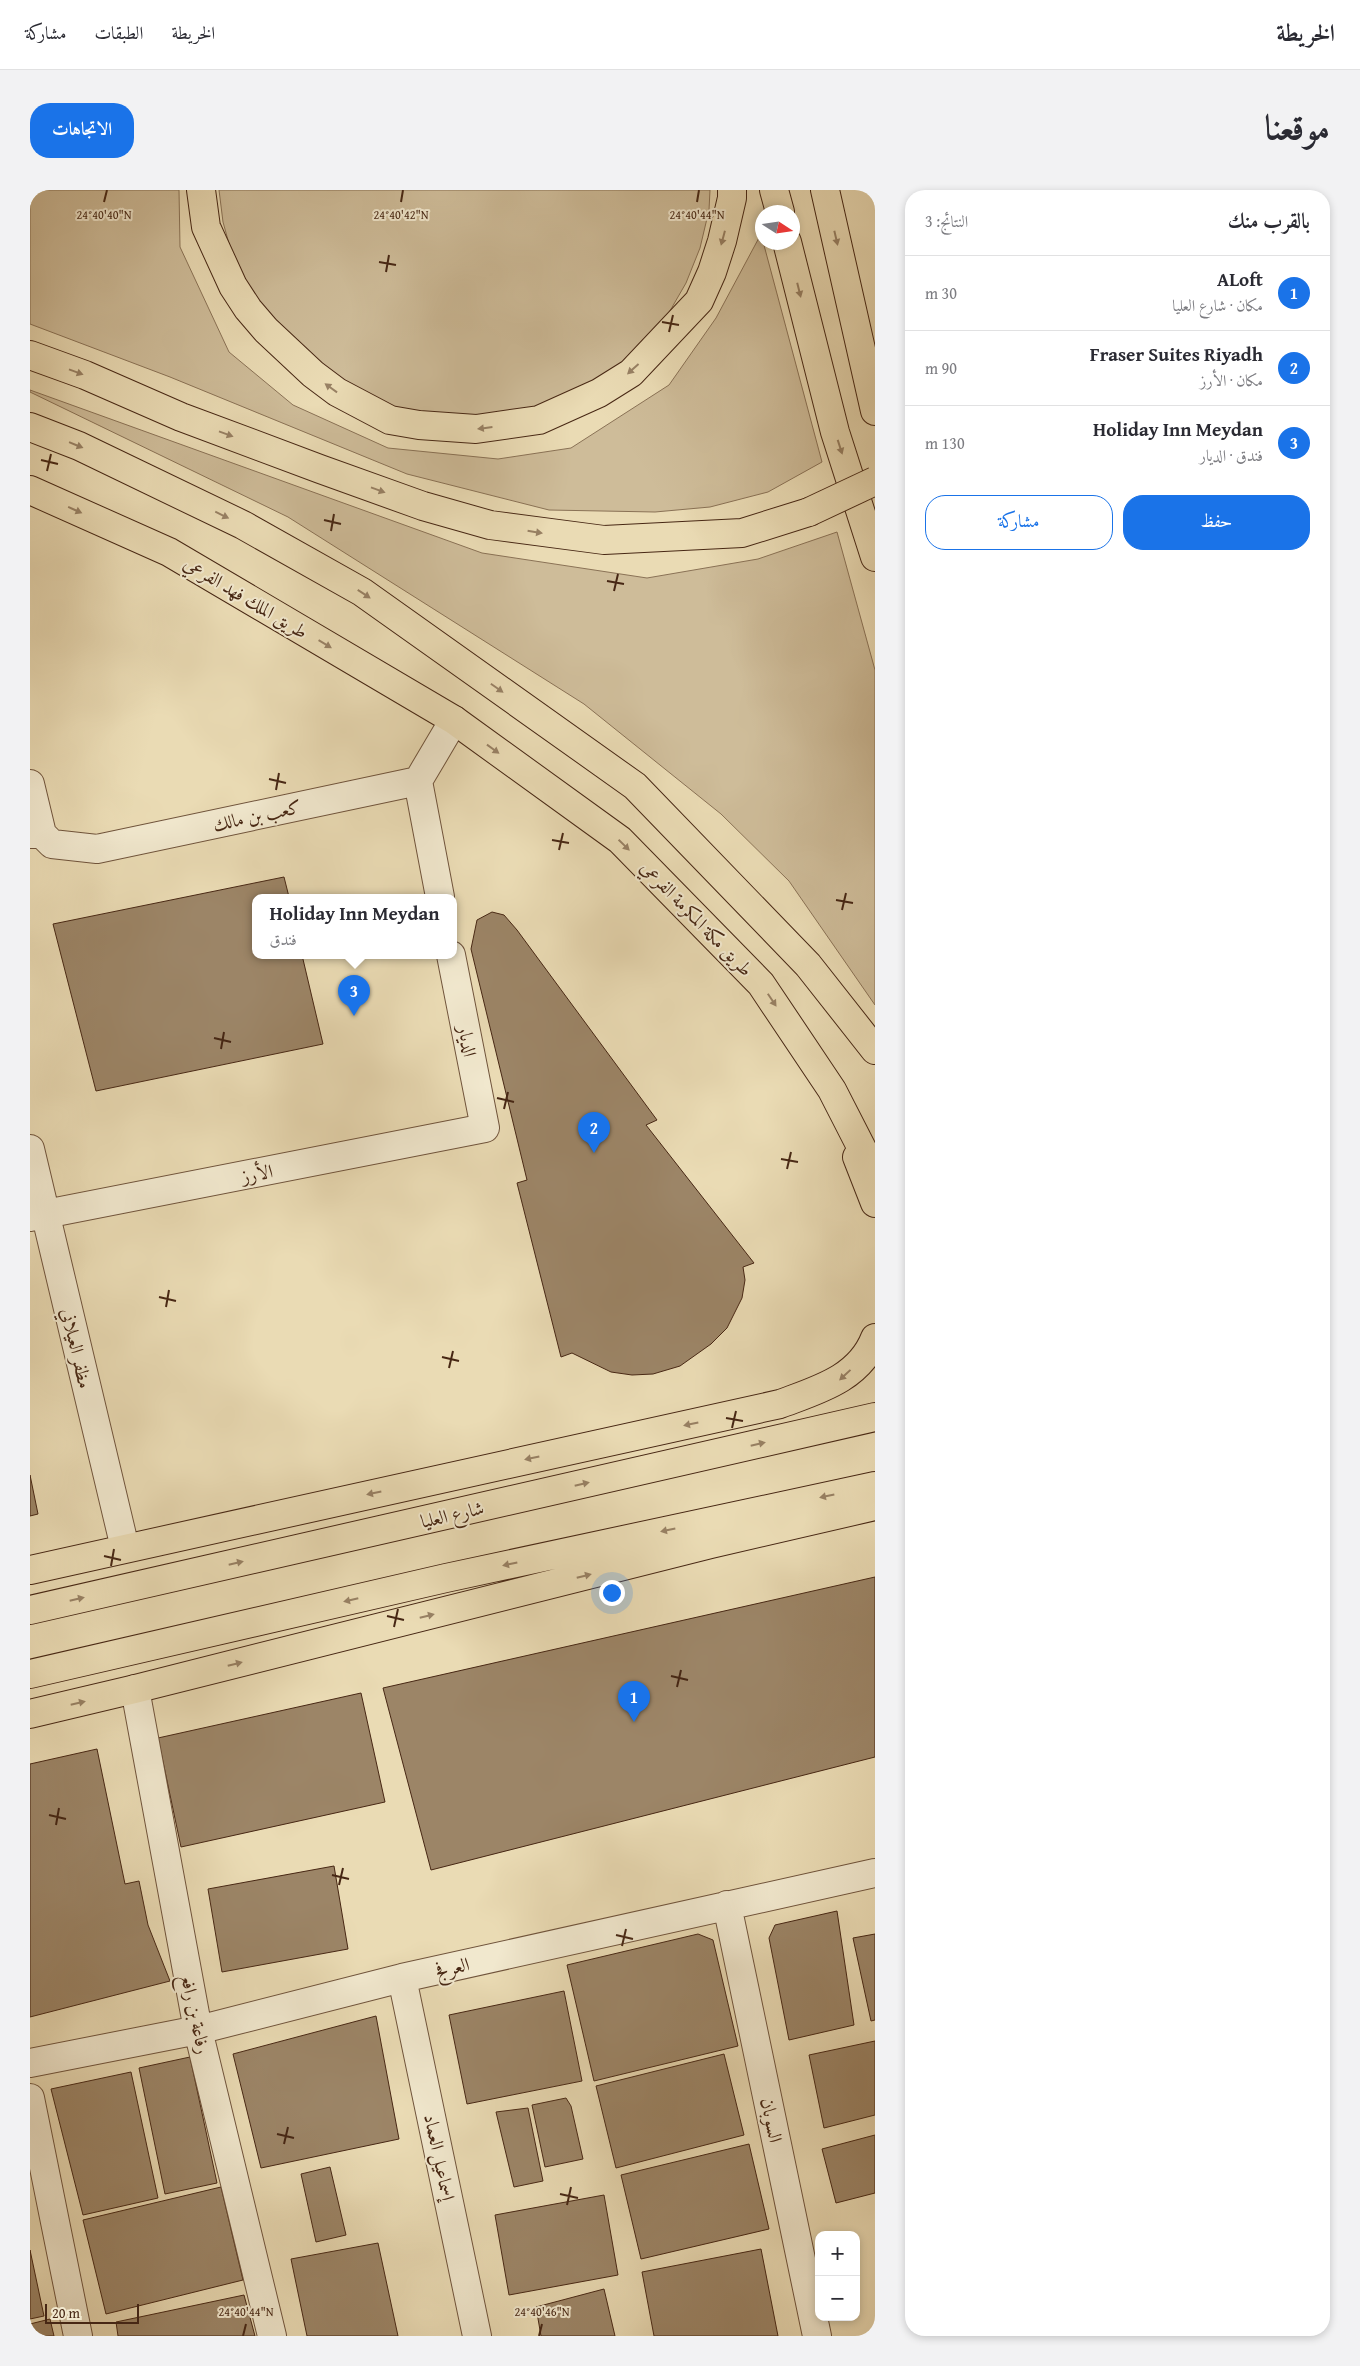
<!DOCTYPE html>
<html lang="ar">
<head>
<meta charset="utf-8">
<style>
  :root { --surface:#fff; --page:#f2f2f3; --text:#2b2b33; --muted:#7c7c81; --line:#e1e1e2; --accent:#1a73e8 }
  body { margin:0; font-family:"Gentium Book Plus",Amiri,serif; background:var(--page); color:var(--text); direction:rtl }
  .controls { position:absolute; right:15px; bottom:15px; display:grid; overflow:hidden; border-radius:10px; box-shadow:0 2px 8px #0003 }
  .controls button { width:45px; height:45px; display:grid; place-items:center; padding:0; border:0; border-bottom:1px solid var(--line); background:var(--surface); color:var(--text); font:25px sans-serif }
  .compass { position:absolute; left:725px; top:15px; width:45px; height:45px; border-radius:50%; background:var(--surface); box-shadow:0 2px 8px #0003; rotate:102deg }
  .scale { position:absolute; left:15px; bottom:12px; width:94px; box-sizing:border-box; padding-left:5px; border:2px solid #472714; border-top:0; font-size:14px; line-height:18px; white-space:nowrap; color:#472714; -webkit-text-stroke:4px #f1e8ce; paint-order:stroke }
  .you { position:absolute; left:581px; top:1402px; width:18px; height:18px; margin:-12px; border:4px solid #fff; border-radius:50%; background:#1a73e8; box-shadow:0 0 0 8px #1a73e833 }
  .badge { display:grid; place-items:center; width:32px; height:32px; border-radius:50%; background:var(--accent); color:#fff; font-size:16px; font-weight:700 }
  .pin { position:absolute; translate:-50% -41px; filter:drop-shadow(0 1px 2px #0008) }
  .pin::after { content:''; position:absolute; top:26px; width:18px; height:15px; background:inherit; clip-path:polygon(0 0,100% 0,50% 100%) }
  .popup { position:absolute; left:222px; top:704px; width:205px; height:65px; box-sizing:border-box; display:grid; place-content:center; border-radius:10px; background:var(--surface); filter:drop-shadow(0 1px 4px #0005); font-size:16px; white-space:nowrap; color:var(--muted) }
  .popup b { font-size:19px; color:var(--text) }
  .popup::after { content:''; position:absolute; left:50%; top:100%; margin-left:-10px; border:10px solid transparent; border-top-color:var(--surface) }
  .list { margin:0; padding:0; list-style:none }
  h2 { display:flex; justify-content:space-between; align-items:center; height:65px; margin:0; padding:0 20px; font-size:21px }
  h2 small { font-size:16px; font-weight:400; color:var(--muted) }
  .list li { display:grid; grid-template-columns:32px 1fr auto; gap:15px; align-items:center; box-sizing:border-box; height:75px; padding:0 20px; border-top:1px solid var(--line) }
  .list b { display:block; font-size:19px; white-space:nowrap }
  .list p { margin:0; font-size:16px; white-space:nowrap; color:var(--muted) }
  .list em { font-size:16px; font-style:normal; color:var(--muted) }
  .actions { display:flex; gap:10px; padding:15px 20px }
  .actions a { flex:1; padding:11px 0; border:1px solid var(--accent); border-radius:20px; text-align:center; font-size:18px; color:var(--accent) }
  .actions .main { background:var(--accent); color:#fff }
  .map { position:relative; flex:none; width:845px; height:2146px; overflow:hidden; direction:ltr; border-radius:20px }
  header { display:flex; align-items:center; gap:30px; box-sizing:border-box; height:70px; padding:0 25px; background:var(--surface); border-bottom:1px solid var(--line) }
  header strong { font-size:24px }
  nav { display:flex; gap:28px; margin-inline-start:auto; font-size:18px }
  .intro { display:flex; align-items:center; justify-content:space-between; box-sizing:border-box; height:120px; padding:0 30px }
  h1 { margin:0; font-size:35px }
  .button { padding:12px 22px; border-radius:20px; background:var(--accent); color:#fff; font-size:18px; font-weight:700 }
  main { display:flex; gap:30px; padding:0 30px }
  aside { flex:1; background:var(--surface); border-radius:20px; box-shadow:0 2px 8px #0003 }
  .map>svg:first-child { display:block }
  .green { fill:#cebc99; stroke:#8a7256 }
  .building { fill:#9c8567; stroke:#472714 }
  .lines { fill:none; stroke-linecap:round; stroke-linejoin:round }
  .minor-casing { stroke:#70543c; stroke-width:30 }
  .primary-casing { stroke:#472714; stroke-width:30 }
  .motorway-casing { stroke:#472714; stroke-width:30 }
  .minor { stroke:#f1e8ce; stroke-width:28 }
  .primary { stroke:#eadbb4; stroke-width:28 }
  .motorway { stroke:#eadbb4; stroke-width:28 }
  .motorway-bridge-casing { stroke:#472714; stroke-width:30; stroke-linecap:butt }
  .motorway-bridge { stroke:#eadbb4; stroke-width:28 }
  .oneway { fill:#988164 }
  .ticks { fill:none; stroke:#472714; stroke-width:2 }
  .labels { text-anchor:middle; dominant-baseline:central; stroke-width:4; stroke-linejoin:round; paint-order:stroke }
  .street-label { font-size:19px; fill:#472714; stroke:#f1e8ce }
  .ticks-label { font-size:12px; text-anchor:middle; fill:#472714; stroke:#f1e8ce; stroke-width:4; stroke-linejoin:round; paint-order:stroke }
</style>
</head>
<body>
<header>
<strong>الخريطة</strong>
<nav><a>الخريطة</a><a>الطبقات</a><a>مشاركة</a></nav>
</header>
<div class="intro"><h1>موقعنا</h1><a class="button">الاتجاهات</a></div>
<main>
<aside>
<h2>بالقرب منك<small>النتائج: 3</small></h2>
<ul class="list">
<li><span class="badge">1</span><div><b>ALoft</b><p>مكان · شارع العليا</p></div><em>30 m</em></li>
<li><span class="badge">2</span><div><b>Fraser Suites Riyadh</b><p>مكان · الأرز</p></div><em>90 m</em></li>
<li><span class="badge">3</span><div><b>Holiday Inn Meydan</b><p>فندق · الديار</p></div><em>130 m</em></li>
</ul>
<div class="actions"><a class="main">حفظ</a><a>مشاركة</a></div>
</aside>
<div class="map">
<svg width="845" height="2146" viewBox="0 0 845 2146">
  <rect width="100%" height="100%" fill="#eadbb4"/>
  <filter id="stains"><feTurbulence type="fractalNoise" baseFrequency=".004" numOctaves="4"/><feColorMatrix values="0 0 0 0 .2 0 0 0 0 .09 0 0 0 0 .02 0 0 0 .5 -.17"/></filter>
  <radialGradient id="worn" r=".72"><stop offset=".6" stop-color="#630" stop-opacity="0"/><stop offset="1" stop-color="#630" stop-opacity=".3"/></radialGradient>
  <path class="green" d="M0 0H149L150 57 199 162 263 215 358 258 468 269 541 258 639 195 686 128 731 44 792 272 738 302 680 317 625 322 519 320 377 284 140 187 0 134Z
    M189 0H680L679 20 670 58 656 93 637 126 612 156 583 181 551 202 479 227 402 229 330 207 240 135 203 68 193 32Z
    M0 200 452 363 617 388 728 369 807 342 845 480V815L759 691 691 624 554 514 258 327 0 202Z"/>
  <path class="building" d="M254 687 259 707H225V765H272L293 854 66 901 23 734Z
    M462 722 474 725 487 740 627 930 616 935 724 1073 713 1077 715 1090 712 1108 697 1138 681 1154 650 1176 623 1184 602 1185 581 1182 542 1163 531 1167 487 993 497 990 441 759 447 730Z
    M0 1285 8 1324 0 1326Z
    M845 1387V1567L401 1680 353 1498Z
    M331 1503 355 1612 151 1657 128 1548Z
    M67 1559 95 1694 109 1691 118 1735 140 1791 0 1827V1574Z
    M304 1676 318 1759 192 1782 178 1699Z
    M807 1721 824 1835 759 1850 739 1748 745 1735Z
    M668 1744 683 1750 708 1856 564 1891 537 1775Z
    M845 1744V1830L841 1831 823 1748Z
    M534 1801 552 1891 437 1914 419 1825Z
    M346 1826 369 1949 231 1978 203 1864Z
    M845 1851V1925L794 1938 779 1865Z
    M694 1864 714 1945 586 1978 566 1896Z
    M160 1867 187 1993 135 2004 109 1878Z
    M101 1882 128 2008 53 2025 21 1899Z
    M536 1908 541 1916 553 1969 515 1977 502 1915Z
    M498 1918 513 1991 484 1997 466 1922Z
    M845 1945V2003L806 2013 792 1959Z
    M719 1954 739 2039 611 2069 591 1985Z
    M300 1977 316 2045 286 2052 271 1984Z
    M191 1997 213 2090 76 2124 53 2030Z
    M574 2005 588 2085 479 2105 465 2025Z
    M348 2053 368 2146H277L261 2069Z
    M731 2059 748 2146H624L612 2082Z
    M0 2060 14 2126 0 2129Z
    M574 2099 585 2146H511L506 2117Z
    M214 2105 225 2146H88L86 2132Z
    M20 2129 24 2146H0V2134Z"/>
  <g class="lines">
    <g class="minor-casing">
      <path id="minor" d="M388 591 410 707
        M0 594 12 644
        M0 644H12L22 654 67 659 388 591 424 530
        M0 959 95 1358
        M0 1027 455 938 421 765
        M105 1499 168 1840 242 2146
        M697 1715 787 2146
        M372 1788 447 2146
        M0 1873 168 1840 372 1788 845 1683
        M0 1908 48 2146"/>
    </g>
    <g class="primary-casing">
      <path id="primary" d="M0 300 139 362 424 530 590 650 731 794 802 900 845 984
        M827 967 845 1013
        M0 1380 750 1214C787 1200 829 1189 845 1148
        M0 1420 845 1227
        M0 1484 416 1388 845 1296
        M0 1524 105 1499 681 1354 845 1316"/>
    </g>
    <g class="motorway-casing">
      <path id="motorway" d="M171 0 176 37 203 96 218 119 236 140 283 184 307 202 360 230 389 235 446 239 509 230 569 203 601 183 669 111 682 82 692 51 702 8V0
        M744 0 750 22
        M795 0 845 221
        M757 52 805 242 845 367
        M0 165 55 185 151 227 290 279 393 316 460 335 574 350 712 343 779 322
        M0 237 49 256 213 335 332 402 605 596 778 775 845 860"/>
    </g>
    <use href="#minor" class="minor"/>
    <use href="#primary" class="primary"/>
    <use href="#motorway" class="motorway"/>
    <g class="motorway-bridge-casing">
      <path id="motorway-bridge" d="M779 322 845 291"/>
    </g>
    <use href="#motorway-bridge" class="motorway-bridge"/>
  </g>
  <defs><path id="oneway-solid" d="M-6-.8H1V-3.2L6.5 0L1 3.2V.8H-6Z" transform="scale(1.25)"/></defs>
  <g class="oneway">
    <use href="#oneway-solid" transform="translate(693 48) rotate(105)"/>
    <use href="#oneway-solid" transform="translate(806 48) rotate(77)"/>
    <use href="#oneway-solid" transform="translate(769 100) rotate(76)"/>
    <use href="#oneway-solid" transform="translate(603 179) rotate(138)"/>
    <use href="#oneway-solid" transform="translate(46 182) rotate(20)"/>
    <use href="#oneway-solid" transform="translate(301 198) rotate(-144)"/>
    <use href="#oneway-solid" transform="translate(455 238) rotate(173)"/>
    <use href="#oneway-solid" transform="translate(196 244) rotate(20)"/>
    <use href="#oneway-solid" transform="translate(46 255) rotate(22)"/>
    <use href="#oneway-solid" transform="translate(810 257) rotate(72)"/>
    <use href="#oneway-solid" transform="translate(348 300) rotate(20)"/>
    <use href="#oneway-solid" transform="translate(45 320) rotate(24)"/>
    <use href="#oneway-solid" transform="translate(192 325) rotate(26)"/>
    <use href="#oneway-solid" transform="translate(505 342) rotate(9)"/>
    <use href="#oneway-solid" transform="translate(334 404) rotate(33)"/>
    <use href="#oneway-solid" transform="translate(295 454) rotate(31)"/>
    <use href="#oneway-solid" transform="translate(467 498) rotate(35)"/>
    <use href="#oneway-solid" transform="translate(463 559) rotate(36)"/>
    <use href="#oneway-solid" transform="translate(594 655) rotate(44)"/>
    <use href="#oneway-solid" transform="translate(742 810) rotate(56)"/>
    <use href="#oneway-solid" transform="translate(815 1185) rotate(137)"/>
    <use href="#oneway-solid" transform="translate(661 1234) rotate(168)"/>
    <use href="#oneway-solid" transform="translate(728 1254) rotate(-13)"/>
    <use href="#oneway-solid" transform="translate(502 1268) rotate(168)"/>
    <use href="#oneway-solid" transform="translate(552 1294) rotate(-13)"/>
    <use href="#oneway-solid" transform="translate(344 1303) rotate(168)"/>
    <use href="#oneway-solid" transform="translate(797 1306) rotate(168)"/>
    <use href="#oneway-solid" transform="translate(638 1340) rotate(168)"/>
    <use href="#oneway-solid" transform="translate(206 1373) rotate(-13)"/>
    <use href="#oneway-solid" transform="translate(480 1374) rotate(168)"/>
    <use href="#oneway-solid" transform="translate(554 1386) rotate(-14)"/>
    <use href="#oneway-solid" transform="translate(47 1409) rotate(-13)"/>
    <use href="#oneway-solid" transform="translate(321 1410) rotate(167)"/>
    <use href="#oneway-solid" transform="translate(397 1426) rotate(-14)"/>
    <use href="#oneway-solid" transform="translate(205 1474) rotate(-14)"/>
    <use href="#oneway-solid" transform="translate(48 1513) rotate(-13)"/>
  </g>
  <path class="ticks" d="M74 12 77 0M371 12 373 0M667 12 669 0M349 72 366 75M356 82 359 65M632 132 649 135M639 142 643 125M11 270 28 274M17 281 21 264M294 330 311 334M301 341 304 324M577 391 594 394M584 401 588 384M239 589 256 593M246 600 249 583M522 650 539 653M529 660 533 643M806 710 823 713M812 720 816 703M184 848 201 852M191 859 194 842M467 908 484 912M474 919 478 902M751 969 768 972M757 979 761 962M129 1107 146 1111M136 1117 139 1100M412 1167 429 1171M419 1178 423 1161M696 1228 713 1231M702 1238 706 1221M74 1366 91 1370M81 1376 84 1359M357 1426 374 1430M364 1437 368 1419M641 1486 658 1490M647 1497 651 1480M19 1625 36 1629M26 1635 29 1618M302 1685 319 1689M309 1695 313 1678M586 1745 603 1749M592 1756 596 1739M247 1944 264 1948M254 1954 258 1937M530 2004 548 2008M537 2015 541 1997M213 2146 216 2134M509 2146 512 2134"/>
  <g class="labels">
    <g class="street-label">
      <text transform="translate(216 407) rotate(31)">طريق الملك فهد الفرعي</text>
      <text transform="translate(227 625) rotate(-12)">كعب بن مالك</text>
      <text transform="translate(667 728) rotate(46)">طريق مكة المكرمة الفرعي</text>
      <text transform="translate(438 851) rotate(79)">الديار</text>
      <text transform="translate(227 983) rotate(-11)">الأرز</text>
      <text transform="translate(47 1158) rotate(77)">مظفر العيلاني</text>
      <text transform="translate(422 1324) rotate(-13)">شارع العليا</text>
      <text transform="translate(422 1777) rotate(-13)">العرفج</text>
      <text transform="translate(166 1824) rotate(78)">رفاعة بن رافع</text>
      <text transform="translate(742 1930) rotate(78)">السوبان</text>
      <text transform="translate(410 1967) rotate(78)">إسماعيل العماد</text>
    </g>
  </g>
  <g class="ticks-label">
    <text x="74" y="29">24°40'40"N</text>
    <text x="371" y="29">24°40'42"N</text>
    <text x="667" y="29">24°40'44"N</text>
    <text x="216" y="2126">24°40'44"N</text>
    <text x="512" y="2126">24°40'46"N</text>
  </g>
  <rect width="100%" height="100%" filter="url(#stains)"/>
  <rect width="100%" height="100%" fill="url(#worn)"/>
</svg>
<div class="controls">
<button>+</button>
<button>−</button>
</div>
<svg class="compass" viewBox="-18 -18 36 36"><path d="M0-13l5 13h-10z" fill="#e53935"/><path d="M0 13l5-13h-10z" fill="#7c7c81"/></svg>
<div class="scale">20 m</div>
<div class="you"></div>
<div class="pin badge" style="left:604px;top:1532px">1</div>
<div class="pin badge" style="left:564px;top:963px">2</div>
<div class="pin badge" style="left:324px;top:826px">3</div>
<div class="popup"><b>Holiday Inn Meydan</b>فندق</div>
</div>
</main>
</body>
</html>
